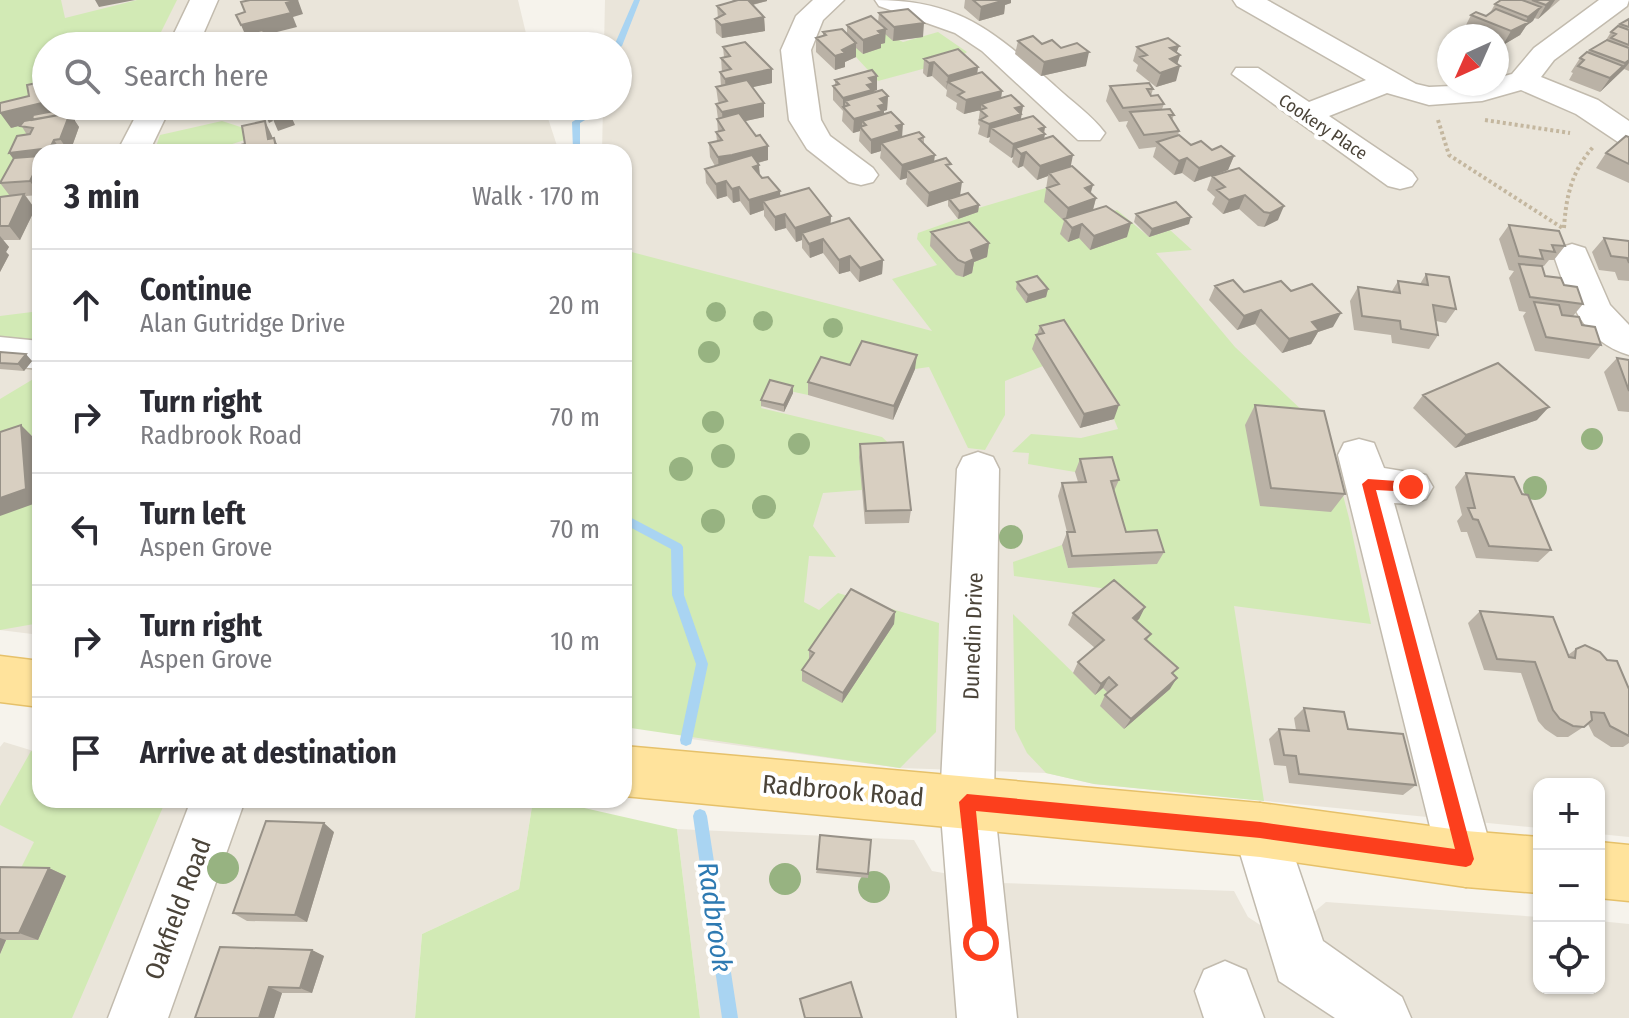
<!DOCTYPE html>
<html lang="en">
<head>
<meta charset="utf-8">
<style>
  :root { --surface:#fff; --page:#f7f7f7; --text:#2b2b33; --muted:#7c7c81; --line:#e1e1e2 }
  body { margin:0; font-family:"Fira Sans Condensed",sans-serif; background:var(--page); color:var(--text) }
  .controls { position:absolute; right:24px; bottom:24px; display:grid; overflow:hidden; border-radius:16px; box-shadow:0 2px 6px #0004 }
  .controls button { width:72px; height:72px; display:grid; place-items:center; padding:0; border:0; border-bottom:2px solid var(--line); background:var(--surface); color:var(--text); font:40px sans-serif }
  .compass { position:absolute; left:1437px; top:24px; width:72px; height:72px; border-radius:50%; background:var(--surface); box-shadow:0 2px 6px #0004; rotate:225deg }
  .stop { position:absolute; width:24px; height:24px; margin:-18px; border:6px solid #fc3f1d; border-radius:50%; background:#fff }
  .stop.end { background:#fc3f1d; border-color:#fff; box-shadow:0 2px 8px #0008 }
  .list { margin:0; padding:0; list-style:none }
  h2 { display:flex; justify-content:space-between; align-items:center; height:104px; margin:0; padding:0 32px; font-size:34px }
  h2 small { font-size:26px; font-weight:400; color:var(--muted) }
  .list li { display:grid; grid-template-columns:52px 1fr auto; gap:24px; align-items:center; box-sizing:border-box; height:112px; padding:0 32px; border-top:2px solid var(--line) }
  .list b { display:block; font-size:30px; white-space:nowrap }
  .list p { margin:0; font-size:26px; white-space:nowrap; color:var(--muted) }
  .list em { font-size:26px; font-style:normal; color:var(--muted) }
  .icon { flex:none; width:44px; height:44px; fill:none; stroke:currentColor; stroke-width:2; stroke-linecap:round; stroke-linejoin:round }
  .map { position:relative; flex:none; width:1629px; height:1018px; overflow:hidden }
  .search { position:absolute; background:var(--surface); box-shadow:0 2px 6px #0004; left:32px; top:32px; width:600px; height:88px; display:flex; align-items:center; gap:20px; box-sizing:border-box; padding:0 28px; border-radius:44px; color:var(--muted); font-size:30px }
  .panel { position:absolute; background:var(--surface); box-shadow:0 2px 6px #0004; left:32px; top:144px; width:600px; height:664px; border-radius:24px }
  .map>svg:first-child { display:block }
  .residential { fill:#eae5da; fill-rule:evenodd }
  .green { fill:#d2eab5 }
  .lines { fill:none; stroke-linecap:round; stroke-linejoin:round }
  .stream { fill:#a9d4f2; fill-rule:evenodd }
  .minor-casing { stroke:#c2bbae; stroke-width:3 }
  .major-casing { stroke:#e6c16a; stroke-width:3 }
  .path { stroke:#c4b79f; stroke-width:4; stroke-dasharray:3 3; stroke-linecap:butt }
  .minor { fill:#fff; fill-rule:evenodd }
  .major { fill:#ffe39c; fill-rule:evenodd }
  .tree { fill:#97b381 }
  .wall { fill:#bab2a6 }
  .shaded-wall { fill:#979187 }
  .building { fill:#d8cfc1; stroke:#979187; stroke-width:2 }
  .route { fill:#fc3f1d }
  .labels { text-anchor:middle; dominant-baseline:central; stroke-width:8; stroke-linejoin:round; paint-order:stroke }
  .far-street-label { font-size:18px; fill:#4b4439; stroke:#fff }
  .street-label { font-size:22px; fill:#4b4439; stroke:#fff }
  .near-street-label { font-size:26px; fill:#4b4439; stroke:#fff }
  .near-water-label { font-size:28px; font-style:italic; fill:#2e7ab2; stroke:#fff }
</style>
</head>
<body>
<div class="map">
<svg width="1629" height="1018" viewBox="0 0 1629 1018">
  <rect width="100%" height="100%" fill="#f6f3ec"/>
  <path class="residential" d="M0 0H518L529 46H46V106H544L559 152H40V635L0 630Z
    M605 0H1629V837L1599 834V784H1539V828L1094 784 1046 773 900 768 691 739 624 508V152H602L603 106H618V46H604ZM1449 36H1497V84H1449Z
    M4 742 40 753V800H533L519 889 422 934 415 1018H0V747Z
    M677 829 914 840 932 871 1000 883 1234 891 1248 917 1324 967 1314 912 1326 902 1539 917V988H1599V921L1629 924V1018H700Z"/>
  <path class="green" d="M0 0H61L65 18 137 0H177L154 46H46V97L37 121 31 166 0 215Z
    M875 29 903 42 938 32 967 52 956 60 878 81 856 57 849 41Z
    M222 121 259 133C229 150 189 152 154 152L160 135Z
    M1046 188 1056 198 1097 217 1117 210 1149 237 1170 230 1192 250 1156 253 1235 347 1327 434 1349 518 1371 624 1234 606 1264 801 1094 784 1046 773 1027 753 1015 729 1013 614 1095 694 1103 688 1111 696 1165 684 1108 589 1014 576 1013 562 1062 545 1068 568 1157 564 1121 544 1107 471 1075 472 1028 464 1029 453 1012 452 1031 434 1081 438 1118 429 1114 419 1033 349 1043 366 1005 381V415L985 450 968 448 929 367 915 369 861 355 849 379 821 371 808 395 771 387 761 408 882 437 902 456 862 490 823 493 813 526 836 557 809 556 804 602 819 610 838 593 939 623 936 732 900 768 624 727V250L932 331 892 279 937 265 917 239 918 233 977 212 975 209Z
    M40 311V346L0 342V316Z
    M40 375V433L0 444V399Z
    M40 472V623L0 630V515Z
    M31 751 40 753V800H166L72 1018H0V954L6 940H38L17 876 34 842 0 825V806Z
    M533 800H549L677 829 700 1018H415L422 934 519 889Z"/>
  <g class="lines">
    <path class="stream" d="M634 0H640L622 46 618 48V46H614Z
      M599 106H609L580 123V147L590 152H579L573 150 572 122Z
      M624 514 681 544 683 547 684 595 708 664 692 740 691 744 686 746 681 744 680 740 696 664 672 595 671 549 624 524Z
      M700 809 705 811 707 816 738 1018H722L693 816 695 811Z"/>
    <g class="minor-casing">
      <path id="minor" d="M190 0H218L198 46H168Z
        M813 0H844L823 20 811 50 821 120 830 136 873 168 878 175 873 182 861 185 849 182 807 149 789 120 781 50 796 16Z
        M875 0C960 0 995 32 1055 86 1071 101 1092 115 1105 133L1100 140H1078L982 51 955 33 879 6Z
        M1233 0H1267L1416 84 1429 87 1497 84V78L1512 74 1534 48 1599 0H1629L1627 6 1554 60 1541 77 1598 100 1629 121V145L1618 142 1576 114 1521 90 1482 101 1429 105 1387 93 1329 116 1412 172 1417 179 1412 186 1400 189 1388 186 1232 74 1236 68H1258L1309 102 1366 80 1237 6Z
        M141 106H171L149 152H117Z
        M1572 244 1585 248 1610 305 1629 325V355C1581 341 1569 299 1554 256L1559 248Z
        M0 337 40 341V369L0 365Z
        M1359 439 1374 443 1384 468 1426 475 1433 487 1426 499 1411 504 1394 503 1494 859 1486 879 1466 887 1446 879 1438 859 1338 455 1344 443Z
        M978 452 993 457 999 469 994 802 1017 1018H957L940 802 957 469 963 457Z
        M191 800H245L168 1018H108Z
        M1260 803 1279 811 1323 941 1402 997 1411 1018H1335L1279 981 1233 830 1241 811Z
        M1225 961 1246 970 1264 1018H1204L1195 991 1204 970Z"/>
    </g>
    <g class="major-casing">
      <path id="major" d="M0 656 40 661V707L0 702Z
        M624 746 1260 803 1466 831 1539 837V893L1466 887 1260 857 624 796Z
        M1599 842 1629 845V901L1599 898Z"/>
    </g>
    <path class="path" d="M1438 120 1449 155 1564 229
      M1485 120 1570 133
      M1564 228C1566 196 1572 170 1594 146"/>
    <use href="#minor" class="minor"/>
    <use href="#major" class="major"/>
  </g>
  <g class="tree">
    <circle cx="716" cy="312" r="10"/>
    <circle cx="763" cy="321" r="10"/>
    <circle cx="833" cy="328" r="10"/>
    <circle cx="709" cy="352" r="11"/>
    <circle cx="713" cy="422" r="11"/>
    <circle cx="1592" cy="439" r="11"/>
    <circle cx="799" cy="444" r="11"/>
    <circle cx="723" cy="456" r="12"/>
    <circle cx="681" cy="469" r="12"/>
    <circle cx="1535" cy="488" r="12"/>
    <circle cx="764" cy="507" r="12"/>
    <circle cx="713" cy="521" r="12"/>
    <circle cx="1011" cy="537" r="12"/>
    <circle cx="223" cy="868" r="16"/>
    <circle cx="785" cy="879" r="16"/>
    <circle cx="874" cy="887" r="16"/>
  </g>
  <path class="wall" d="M732 0H767V1L753 5 764 17 765 31 722 38 716 33 715 19 718 18 717 6 733 1Z
    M965 0H1011V3L1005 5 1004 14 979 21 964 8Z
    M1501 0H1560L1538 19 1534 18 1526 26 1520 35 1503 45 1497 42V36H1481L1464 29 1471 15 1486 16 1490 13 1495 4Z
    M879 13 923 37 893 41 885 34V43L881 44V48L863 54 856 48V57L845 62V67L835 70 816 52V38L823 36V32L847 34V25L878 22Z
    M1629 19V71L1624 69 1600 92 1569 80 1573 73 1571 72 1580 58 1590 50 1606 40 1611 32 1620 24Z
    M1018 41 1042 44 1086 66 1041 76 1015 54Z
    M1179 46 1176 53 1180 55 1177 64 1176 81 1156 87 1136 71 1138 65 1133 61 1137 47Z
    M723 47 772 69V83L752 87 764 117 745 121 756 136 768 146V160L758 163 760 175 780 196 831 216 830 224 883 260 882 274 859 282 850 271 839 274 823 253 810 258 802 248V240L796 242 786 228 775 231 764 216V210L750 215 740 201 733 203 727 196 717 199 706 183 705 169 715 166 710 157 709 143 717 141 716 132H718L717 119H718L716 104 719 103 718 101 716 87 721 86 720 72H722L721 58 724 57Z
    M924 59 978 67 977 74 1002 91 1001 98 1023 106 1021 119 1045 127 1044 139 1071 166 1091 193 1096 198 1093 210 1127 237 1090 250 1079 238 1068 242 1060 234 1064 221 1044 202 1048 176 1037 180 1023 166 1018 168 1012 162 1013 157 1011 158 989 142 990 137 987 138 978 134 980 126 978 124 980 110 964 114 956 109 957 103 946 96 947 90 932 76 927 77 923 73Z
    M835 80 877 90 874 91V93L888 96 887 110 884 111V114L902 137H924V143L934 161 951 170 960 195 979 205 978 212 958 219 948 206V200L927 207 906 184 907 178 900 180 880 158 881 151 871 154 859 141 860 131 853 133 842 121 843 111 833 100V86H835Z
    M1110 86 1153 89 1151 96 1164 104 1162 109 1174 115 1172 120 1179 131 1178 136 1191 145 1234 156 1228 170 1213 176 1239 168 1278 220 1264 227 1258 226 1239 209 1223 214 1212 204 1215 197 1207 190 1212 176 1194 182 1182 173 1174 175 1153 157 1156 147 1139 149 1126 126 1128 121 1119 122 1106 101Z
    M46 106H86V109L73 112 75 115V121L79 127 70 152H40V195L26 196 35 209 20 240H3L9 247 6 252 9 255 0 272V197L10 196 0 183 14 159 9 153 27 135 21 125 11 128Z
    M1629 137V183L1596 168 1606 153Z
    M1136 214 1189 224 1149 237 1134 222Z
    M1509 225 1565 246 1554 260H1549L1544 266H1537L1545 276 1564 285 1583 304 1573 316 1601 345 1589 359 1535 351 1523 316 1526 312 1519 311 1509 278 1514 271 1509 270 1499 239Z
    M931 232 989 243 987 257 974 262 972 273 963 277 956 275 930 246Z
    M1604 238 1629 241V281L1618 280 1615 272 1599 270 1592 252Z
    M1426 274 1456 309 1446 323 1436 321 1438 335 1429 349 1392 343 1391 335 1354 330 1350 301 1358 287 1392 291 1398 281 1420 284Z
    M1017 282 1048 289 1046 297 1026 303 1016 289Z
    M1215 286 1244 292 1291 291 1333 327 1318 332 1311 344 1282 353 1255 324 1237 330 1209 300Z
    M1040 326 1114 419 1080 428 1032 349Z
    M0 352 32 361 24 371 0 369Z
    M1617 358 1629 360V412L1618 411 1604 372Z
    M850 365 915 369 893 420 808 395V382Z
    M793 386V393L784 412 761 406V400Z
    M1423 395 1537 420 1455 448 1413 408Z
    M1255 405 1345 494 1331 512 1260 506 1245 425Z
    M860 444 911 510 909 523 865 524 859 457Z
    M1080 459 1119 480 1114 491 1126 532 1164 552 1157 564 1068 568 1062 545 1067 532 1058 496 1062 483 1078 482 1075 472Z
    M1466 473 1522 494 1551 550 1538 562 1476 558 1467 532H1461L1457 521 1462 515 1455 487Z
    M1145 607 1139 619 1136 622 1151 634 1147 640 1174 675 1170 689 1124 729 1100 706 1105 695 1108 693 1103 688 1095 695 1073 673 1078 662 1095 648 1068 625 1073 613Z
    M1480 611 1568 655 1576 649 1629 689V743L1623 747H1611L1594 736 1588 724 1568 737H1557L1545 729 1538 721 1521 673 1484 670 1468 623Z
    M895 612 894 624 842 703 802 681V670L809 660V650Z
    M1304 708 1348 729 1416 785 1403 795 1289 783 1286 766 1274 765 1269 739 1279 729 1296 730 1294 718Z
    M334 832 307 922 247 921 233 913Z
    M871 840 868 878 816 873 817 869Z
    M0 867 49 868 66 876 38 940H6L0 954Z
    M312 950 324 956 312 993H282L274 1018H195Z"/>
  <path class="shaded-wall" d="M95 0H135L99 7Z
    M298 0 303 14 293 17 297 27 265 35 270 46 247 39 241 25 286 3Z
    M738 0H767V1L739 8Z
    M996 0H1011V3L1005 5 1004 14 979 21 981 7Z
    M1552 0H1555L1549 9 1538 19 1546 5Z
    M1541 7 1533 21 1526 26 1520 35 1503 45 1511 31 1524 24 1528 17Z
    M764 17 765 31 722 38 721 25Z
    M924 23 923 37 893 41 894 27Z
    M886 29 885 43 881 44V48L863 54V40L878 31Z
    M856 43V57L845 62V67L835 70V56L842 50Z
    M1179 46 1175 57 1180 55 1176 68 1180 66 1176 81 1156 87 1170 48Z
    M1089 52 1086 66 1041 76 1044 62Z
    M1629 60V63L1624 69 1600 92 1610 78Z
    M934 62 932 76 927 77 929 63Z
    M978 67 976 81 948 82 946 90 948 76Z
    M772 69V83L726 93 725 79Z
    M877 76V90L874 91 873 97 849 105 845 101V109L843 108V98L869 78Z
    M1002 91 1000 105 981 104V110L964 114 966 100Z
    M888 96 887 110 884 111V118L866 125 862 121V129L860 127V131L853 133 854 119 880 99Z
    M46 102V106H86V109L73 112 75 115V121L79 127 70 152H69L60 139 70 113 11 128 0 113Z
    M764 103V117L723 126 722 112Z
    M285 106H296L299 113 291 116 295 125 278 131 272 117Z
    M1023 106 1019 128H991L990 137 987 138 989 124 1015 108Z
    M267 107 273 121 269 123 262 108Z
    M265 121 272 136 275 152 268 139Z
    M903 124 902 138 881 143V151L871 154V140L896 126Z
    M1045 127 1043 135 1045 134 1042 148 1026 153 1023 166 1018 168 1021 154 1015 148 1013 157 1011 158 1013 144 1039 129Z
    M274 138 281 152H277Z
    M54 140 62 152H40V195L9 153Z
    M768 146V160L733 169 719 172 718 157Z
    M935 155 933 169 907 170V178L900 180 902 165Z
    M1073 155 1070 170 1049 173 1048 176 1037 180 1040 166Z
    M1234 156 1228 170 1194 182 1199 168Z
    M1187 158 1182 173 1174 175 1179 161Z
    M759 165 760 179 753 167Z
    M726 181 727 196 717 199 716 184Z
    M962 182 960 196 927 207 929 193Z
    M1093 185 1089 199 1085 188Z
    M739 187 740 201 733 203 732 189Z
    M780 191 781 205 763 201 764 210 750 215 749 200Z
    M24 194 35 209 20 240 9 226Z
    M1245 195 1239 209 1223 214 1229 200Z
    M1096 198 1092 213 1065 222 1068 208Z
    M979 205 978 212 958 219 959 211Z
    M1284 206 1278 220 1264 227 1270 213Z
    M785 214 786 228 775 231V217Z
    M831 216 830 231 802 233V240L796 242 795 228Z
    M1191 217 1189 224 1149 237 1152 229Z
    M1131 223 1127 237 1090 250 1094 236Z
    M1082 224 1079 238 1068 242 1072 228Z
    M0 236 9 247 6 252 9 255 0 272Z
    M823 239V253L810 258 809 244Z
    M989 243 987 257 974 262 972 273 963 277 965 263 971 250Z
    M850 256V271L839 274V260Z
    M883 260 882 274 859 282 860 268Z
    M1048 289 1046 297 1026 303 1028 295Z
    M1261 310 1255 324 1237 330 1244 316Z
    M1341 313 1333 327 1318 332 1311 344 1282 353 1289 339 1312 322Z
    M26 354 32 361 24 371 18 364Z
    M917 355 915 369 893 420 894 406Z
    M793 386V393L784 412V405Z
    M1119 405 1114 419 1080 428 1084 414Z
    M1549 407 1537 420 1455 448 1466 435Z
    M21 425 34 438 39 502 0 516V498Z
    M1145 607 1139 619 1126 630 1133 618Z
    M895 612 894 624 842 703 843 693Z
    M1109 677 1103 688 1095 695 1101 684Z
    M1177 678 1170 689 1124 729 1131 719Z
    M324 823 334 832 307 922 295 915Z
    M49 868 66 876 38 940 19 933Z
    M0 938 6 940 0 954Z
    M312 950 324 956 312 993 300 988Z
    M269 987 282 993 274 1018H259Z"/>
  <path class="building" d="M250 0H298L286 3 291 13 241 25 236 15 245 12 241 2Z
    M738 0H748L764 17 721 25 715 19 725 14 717 6Z
    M973 0H1005L981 7Z
    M1501 0H1522L1541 7 1528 17 1495 4Z
    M1532 0H1552L1546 5Z
    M908 9 924 23 894 27 879 13Z
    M1496 9 1529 22 1511 31 1471 15 1476 12 1486 16Z
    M871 16 886 29 878 31 881 34 863 40 847 25Z
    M1629 19V27L1620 24Z
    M1618 26 1629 30V45L1611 38 1616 34 1611 32Z
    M842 29 856 43 842 50 845 53 835 56 816 38 826 35 823 32Z
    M263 30 267 46H232L230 37Z
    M1033 36 1042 44 1052 40 1061 48 1077 43 1089 52 1044 62 1018 41Z
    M1168 38 1179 46 1170 48 1180 55 1170 59 1180 66 1160 73 1140 57 1147 55 1137 47Z
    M1607 40 1629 48V60L1625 63 1590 50Z
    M745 42 772 69 725 79 720 72 731 69 721 58 730 56 723 47Z
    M958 49 978 67 948 76 934 62 929 63 924 59Z
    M1587 52 1623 66 1610 78 1578 66 1584 60 1580 58Z
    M872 70 877 76 869 78 874 83 867 85 872 90 843 98 833 86 839 84 835 80Z
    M982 72 1002 91 966 100 958 95 964 92 948 82Z
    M747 80 764 103 722 112 716 104 727 101 716 87Z
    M46 81V102L0 113V103L29 96 27 85Z
    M1149 83 1153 89H1147L1151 96 1158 95 1164 104 1123 108 1110 86Z
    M882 90 888 96 880 99 885 104 878 106 882 111 854 119 843 107 849 105 845 101Z
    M1011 95 1023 106 1015 108 1021 114 989 124 980 120 987 116 980 110 986 108 981 104Z
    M261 106H286L289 111 272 117 267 107 262 108Z
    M70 108V115V113L32 120 33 115Z
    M1170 109 1174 115H1169L1179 131 1144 135 1130 112Z
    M891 112 903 124 896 126 900 131 871 140 860 127 866 125 862 121Z
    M70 113 60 139 54 140 50 148 9 153 17 136 30 134 33 128 20 126 24 121Z
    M739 113 756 136 760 135 768 146 732 155 718 157 709 143 722 140 716 132 724 130 717 119Z
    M1033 116 1045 127 1039 129 1045 134 1013 144 991 128Z
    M265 121 268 139 274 138 277 152H229L228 148 245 144 242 126Z
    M919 132 924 137 919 139 935 155 902 165 881 143Z
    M1179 135 1191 145 1201 141 1212 150 1221 146 1234 156 1199 168 1187 158 1179 161 1157 142Z
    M1053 136 1073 155 1040 166 1026 152 1021 154 1015 148Z
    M1626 136 1629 137V164L1606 153Z
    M752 155 759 165 753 167 762 178 768 177 780 191 749 200 739 187 732 189 726 181 716 184 705 169Z
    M40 156V161L30 181 0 183 14 158Z
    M946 158 951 164 946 165 962 182 929 193 907 170Z
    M1072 166 1093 185 1085 188 1096 198 1068 208 1047 188 1059 184 1049 173Z
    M1239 168 1284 206 1270 213 1264 212 1245 195 1229 200 1217 190 1225 187 1212 176Z
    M809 188 831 216 795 228 785 214 775 217 763 201Z
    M968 193 979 205 959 211 949 199Z
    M24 194 9 226H0V197Z
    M1176 202 1191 217 1152 229 1136 214Z
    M1106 206 1131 223 1094 236 1082 224 1072 228 1064 219Z
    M849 218 883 260 860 268 850 256 839 260 823 239 809 244 802 233Z
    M969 222 989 243 971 250 974 259 965 263 958 260 931 232Z
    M1509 225 1559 231 1565 246 1552 245 1555 252 1540 250 1543 259 1519 256Z
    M1604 238 1629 241V263L1627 258 1611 256Z
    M1519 264 1542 266 1545 276 1561 278 1564 285 1577 287 1583 304 1530 297Z
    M1426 274 1449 277 1456 309 1433 305 1438 335 1401 329 1400 321 1362 316 1358 287 1400 293 1398 281 1428 285Z
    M1037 276 1048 289 1028 295 1017 282Z
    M1233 280 1244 292 1281 281 1291 291 1312 284 1341 313 1312 322 1319 330 1289 339 1261 310 1244 316 1215 286Z
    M1534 302 1559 305 1562 315 1579 317 1582 325 1595 327 1601 345 1546 337Z
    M1064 320 1119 405 1084 414 1036 335 1044 333 1040 326Z
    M862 341 917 355 894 406 808 382 821 357 850 365Z
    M0 352 26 354 18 364 0 363Z
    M1617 358 1629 360V391Z
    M1498 363 1549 407 1466 435 1423 395Z
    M770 380 793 386 784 405 761 400Z
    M1255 405 1324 411 1345 494 1271 488Z
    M21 425 26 489 0 498V432Z
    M903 442 911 510 866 511 860 444Z
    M1112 457 1119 480 1111 481 1126 532 1157 530 1164 552 1072 556 1067 532H1075L1062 483 1086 482 1080 459Z
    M1466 473 1514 477 1522 494 1528 495 1551 550 1489 546 1478 520 1473 519 1468 508H1475Z
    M1114 580 1145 607 1133 618 1151 634 1145 639 1178 668 1172 673 1177 678 1131 719 1105 695 1117 685 1109 677 1101 684 1078 662 1104 640 1073 613Z
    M851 589 895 612 843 693 802 670 814 653 809 650Z
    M1480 611 1553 617 1569 657 1575 658 1576 649 1585 645 1600 652 1607 660 1617 661 1629 689V736L1610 726 1604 713 1591 712 1592 720 1584 727 1573 726 1560 719 1553 710 1535 662 1497 659Z
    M1304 708 1344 712 1348 729 1403 734 1416 785 1299 774 1296 756 1284 755 1279 729 1309 731Z
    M266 821 324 823 295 915 233 913Z
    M820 835 871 840 868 874 817 869Z
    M0 867 49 868 19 933H0Z
    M220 947 312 950 300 988 269 987 259 1018H195Z
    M851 982 862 1018H805L800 999Z"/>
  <path class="route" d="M1368 479 1411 482 1418 487 1411 492 1376 490 1474 859 1471 865 1466 867 1260 838 976 811 989 943 987 949H975L959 802 967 794 1260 822 1455 849 1362 484Z"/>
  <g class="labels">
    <g class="far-street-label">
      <text transform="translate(1323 127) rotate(34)">Cookery Place</text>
    </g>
    <g class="street-label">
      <text transform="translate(973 636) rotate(-88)">Dunedin Drive</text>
    </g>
    <g class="near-street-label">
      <text transform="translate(843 791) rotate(5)">Radbrook Road</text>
      <text transform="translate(178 909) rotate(-70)">Oakfield Road</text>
    </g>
    <g class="near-water-label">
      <text transform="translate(715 917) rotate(82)">Radbrook</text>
    </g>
  </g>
</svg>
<div class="controls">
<button>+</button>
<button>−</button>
<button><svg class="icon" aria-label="locate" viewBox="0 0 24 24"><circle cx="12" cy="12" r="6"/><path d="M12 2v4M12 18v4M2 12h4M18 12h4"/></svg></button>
</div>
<svg class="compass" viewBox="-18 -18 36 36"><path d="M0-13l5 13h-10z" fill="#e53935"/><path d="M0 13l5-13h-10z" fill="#7c7c81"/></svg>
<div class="stop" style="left:981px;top:943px"></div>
<div class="stop end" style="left:1411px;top:487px"></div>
<div class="search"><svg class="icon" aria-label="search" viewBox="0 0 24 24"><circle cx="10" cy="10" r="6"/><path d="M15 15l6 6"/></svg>Search here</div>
<section class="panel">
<h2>3 min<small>Walk · 170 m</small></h2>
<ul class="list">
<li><svg class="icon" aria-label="ahead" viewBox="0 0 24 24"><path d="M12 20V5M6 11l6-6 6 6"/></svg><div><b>Continue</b><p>Alan Gutridge Drive</p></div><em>20 m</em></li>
<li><svg class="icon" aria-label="right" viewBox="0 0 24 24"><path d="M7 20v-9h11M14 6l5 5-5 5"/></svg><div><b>Turn right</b><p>Radbrook Road</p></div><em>70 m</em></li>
<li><svg class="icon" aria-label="left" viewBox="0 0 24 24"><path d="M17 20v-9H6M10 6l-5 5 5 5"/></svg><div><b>Turn left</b><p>Aspen Grove</p></div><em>70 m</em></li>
<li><svg class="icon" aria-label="right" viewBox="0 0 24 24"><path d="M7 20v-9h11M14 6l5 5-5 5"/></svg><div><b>Turn right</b><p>Aspen Grove</p></div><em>10 m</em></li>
<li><svg class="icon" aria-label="arrive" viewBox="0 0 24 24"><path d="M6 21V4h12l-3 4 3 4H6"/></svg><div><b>Arrive at destination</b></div></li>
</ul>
</section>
</div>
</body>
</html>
